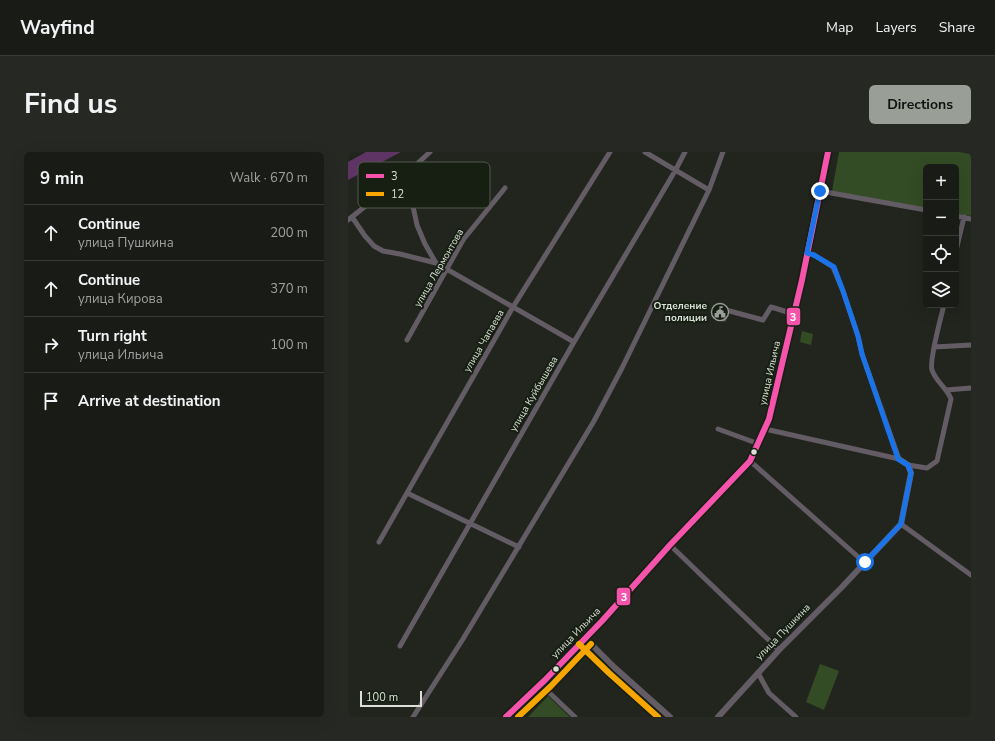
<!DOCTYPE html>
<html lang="en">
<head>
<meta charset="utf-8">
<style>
  :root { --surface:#191c16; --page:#262923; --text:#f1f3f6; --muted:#9fa1a1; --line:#373a35; --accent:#999f96 }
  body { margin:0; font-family:"Nunito Sans",sans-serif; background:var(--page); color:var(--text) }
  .controls { position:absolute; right:12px; top:12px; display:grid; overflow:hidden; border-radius:6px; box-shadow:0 4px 16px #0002 }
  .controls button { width:36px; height:36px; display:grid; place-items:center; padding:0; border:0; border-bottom:1px solid var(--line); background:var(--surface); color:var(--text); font:20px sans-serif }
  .scale { position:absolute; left:12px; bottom:10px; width:62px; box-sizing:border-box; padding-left:4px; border:2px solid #dae0d7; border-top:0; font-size:11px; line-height:14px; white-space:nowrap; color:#dae0d7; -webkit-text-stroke:3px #161f12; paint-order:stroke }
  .stop { position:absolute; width:12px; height:12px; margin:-9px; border:3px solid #1a73e8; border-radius:50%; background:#fff }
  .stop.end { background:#1a73e8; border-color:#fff; box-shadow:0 1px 4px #0008 }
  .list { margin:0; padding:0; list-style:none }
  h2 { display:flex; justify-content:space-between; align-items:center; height:52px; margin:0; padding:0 16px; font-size:17px }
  h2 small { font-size:13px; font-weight:400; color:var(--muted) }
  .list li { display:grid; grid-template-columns:26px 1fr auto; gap:12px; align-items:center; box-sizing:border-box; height:56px; padding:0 16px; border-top:1px solid var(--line) }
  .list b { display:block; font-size:15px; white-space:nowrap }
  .list p { margin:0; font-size:13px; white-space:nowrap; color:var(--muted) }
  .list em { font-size:13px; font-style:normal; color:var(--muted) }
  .icon { flex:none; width:22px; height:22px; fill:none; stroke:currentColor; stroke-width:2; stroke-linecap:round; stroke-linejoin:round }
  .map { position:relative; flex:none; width:623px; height:565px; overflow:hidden; border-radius:6px }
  header { display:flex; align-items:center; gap:24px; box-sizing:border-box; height:56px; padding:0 20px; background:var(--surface); border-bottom:1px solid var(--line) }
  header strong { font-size:19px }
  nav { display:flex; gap:22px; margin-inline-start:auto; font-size:14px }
  .intro { display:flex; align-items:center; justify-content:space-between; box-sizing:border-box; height:96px; padding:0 24px }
  h1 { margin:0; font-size:28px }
  .button { padding:10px 18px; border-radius:6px; background:var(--accent); color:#111; font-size:14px; font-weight:700 }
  main { display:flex; gap:24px; padding:0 24px }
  aside { flex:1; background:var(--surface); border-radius:6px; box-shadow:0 4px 16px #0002 }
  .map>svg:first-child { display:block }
  .green { fill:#334c25 }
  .water { fill:#5d3463 }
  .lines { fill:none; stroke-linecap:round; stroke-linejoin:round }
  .minor { stroke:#645c65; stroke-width:5 }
  .tertiary { stroke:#645c65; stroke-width:6 }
  .bus-1-casing { stroke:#161f12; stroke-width:9 }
  .bus-2-casing { stroke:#161f12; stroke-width:9 }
  .bus-1 { stroke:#f653ac; stroke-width:6 }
  .bus-2 { stroke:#f7a600; stroke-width:6 }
  .route { stroke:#1a73e8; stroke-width:5 }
  .bus-dot { fill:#dae0d7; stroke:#161f12; stroke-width:1.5 }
  .labels { text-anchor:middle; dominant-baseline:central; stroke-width:4; stroke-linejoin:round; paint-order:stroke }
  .street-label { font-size:10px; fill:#dae0d7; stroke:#161f12 }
  .poi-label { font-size:10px; font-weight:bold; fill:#dae0d7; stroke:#161f12; text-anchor:end }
  .key { fill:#161f12; stroke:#51594d; stroke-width:1 }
  .key-label { font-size:11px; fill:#dae0d7 }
  .line-badge { stroke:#161f12; stroke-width:1.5 }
  .badge-label { font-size:11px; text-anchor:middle; font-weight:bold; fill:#fff }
</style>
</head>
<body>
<header>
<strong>Wayfind</strong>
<nav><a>Map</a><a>Layers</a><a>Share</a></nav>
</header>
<div class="intro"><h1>Find us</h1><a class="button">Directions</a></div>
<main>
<aside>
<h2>9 min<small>Walk · 670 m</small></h2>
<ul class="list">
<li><svg class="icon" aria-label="ahead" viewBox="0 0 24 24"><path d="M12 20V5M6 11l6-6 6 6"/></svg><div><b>Continue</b><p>улица Пушкина</p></div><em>200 m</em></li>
<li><svg class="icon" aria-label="ahead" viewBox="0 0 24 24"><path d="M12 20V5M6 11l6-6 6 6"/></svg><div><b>Continue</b><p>улица Кирова</p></div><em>370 m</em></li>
<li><svg class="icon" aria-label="right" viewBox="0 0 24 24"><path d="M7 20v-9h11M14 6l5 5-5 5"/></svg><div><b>Turn right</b><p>улица Ильича</p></div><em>100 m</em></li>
<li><svg class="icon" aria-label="arrive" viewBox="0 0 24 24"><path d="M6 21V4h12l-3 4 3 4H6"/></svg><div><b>Arrive at destination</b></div></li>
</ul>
</aside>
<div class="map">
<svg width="623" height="565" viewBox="0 0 623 565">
  <rect width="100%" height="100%" fill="#21251e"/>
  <path class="green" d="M491 0H611L623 2V64L608 62V15H578V56L484 39Z
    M454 179 465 182 463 193 452 190Z
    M472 512 491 519 476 558 458 550Z
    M200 544 222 565H180Z"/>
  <path class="water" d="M18 0H53L0 28V10Z"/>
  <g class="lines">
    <path class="minor" d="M297 0 361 38
      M58 22 69 73 77 92 88 111 226 190
      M472 39 578 58
      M608 64 623 67
      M4 65 17 84 26 94 35 99 52 102 88 111
      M0 68 58 22 82 0
      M608 99 616 65
      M459 101 466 103 485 115 495 139 510 184 514 202 551 307
      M376 167 378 158 415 168 423 155 446 162
      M59 188 115 88 157 36
      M586 195 623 193
      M598 238 623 236
      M370 277 411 292
      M417 277 551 307
      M402 309 517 411
      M560 313 579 316 589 309 603 247C599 236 588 230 584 218 581 209 593 165 596 153
      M59 341 171 395
      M553 372 623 423
      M31 390 165 155 262 0
      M322 393 431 498
      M52 494 226 190 327 19 337 0
      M410 521 421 541 448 565
      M192 532 227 565
      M65 565 115 487 246 269 274 216 361 38 375 0"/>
    <path class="tertiary" d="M237 486 266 515 322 565
      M158 565 197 528 254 469 322 393 402 309 421 267 454 128 480 0
      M370 565 431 498 494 435 553 372 563 321 560 313 551 307"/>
    <g class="bus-1-casing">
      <path id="bus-1" d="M158 565 197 528 254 469 322 393 402 309 421 267 454 128 480 0"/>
    </g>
    <g class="bus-2-casing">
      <path id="bus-2" d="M231 492 261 521 310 565
        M170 565 203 534 243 492"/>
    </g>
    <use href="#bus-1" class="bus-1"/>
    <use href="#bus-2" class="bus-2"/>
  </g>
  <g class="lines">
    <path class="route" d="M472 39 459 101 466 103 486 115 495 139 510 184 514 202 550 307 560 313 563 321 553 372 517 410"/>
  </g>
  <defs>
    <g id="civic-ring" transform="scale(0.9)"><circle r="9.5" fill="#161f12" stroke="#999f96" stroke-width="1.5"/><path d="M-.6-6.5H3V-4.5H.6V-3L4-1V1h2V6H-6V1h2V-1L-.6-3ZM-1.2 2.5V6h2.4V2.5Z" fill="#999f96"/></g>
  </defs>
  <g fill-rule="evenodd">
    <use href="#civic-ring" x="372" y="160"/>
  </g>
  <g class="bus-dot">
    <circle cx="406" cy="300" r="3.5"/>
    <circle cx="208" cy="517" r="3.5"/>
  </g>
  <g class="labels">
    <g class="street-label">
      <text transform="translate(91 116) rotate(-60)">улица Лермонтова</text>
      <text transform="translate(136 189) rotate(-60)">улица Чапаева</text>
      <text transform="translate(422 221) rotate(-77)">улица Ильича</text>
      <text transform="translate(186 242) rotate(-60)">улица Куйбышева</text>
      <text transform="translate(435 480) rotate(-46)">улица Пушкина</text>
      <text transform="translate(228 481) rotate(-46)">улица Ильича</text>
    </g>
    <g class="poi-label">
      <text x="359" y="154">Отделение<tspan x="359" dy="12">полиции</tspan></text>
    </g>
  </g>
  <rect x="10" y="10" width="132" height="46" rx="6" class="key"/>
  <rect x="18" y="22" width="18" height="4" fill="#f653ac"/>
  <rect x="18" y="40" width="18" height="4" fill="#f7a600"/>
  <g class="key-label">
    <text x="43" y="28">3</text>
    <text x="43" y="46">12</text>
  </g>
  <g class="line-badge">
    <rect x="438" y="155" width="15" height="19" rx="4" fill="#f653ac"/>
    <rect x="268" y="435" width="15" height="19" rx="4" fill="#f653ac"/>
  </g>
  <g class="badge-label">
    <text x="445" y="169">3</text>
    <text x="276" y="449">3</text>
  </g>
</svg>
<div class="controls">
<button>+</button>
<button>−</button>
<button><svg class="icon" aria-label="locate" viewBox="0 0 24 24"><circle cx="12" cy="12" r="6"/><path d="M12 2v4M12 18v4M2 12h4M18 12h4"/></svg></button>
<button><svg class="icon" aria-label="layers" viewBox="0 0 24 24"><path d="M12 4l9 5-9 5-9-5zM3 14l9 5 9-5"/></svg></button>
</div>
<div class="scale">100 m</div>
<div class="stop" style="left:517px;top:410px"></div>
<div class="stop end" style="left:472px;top:39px"></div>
</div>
</main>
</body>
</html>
